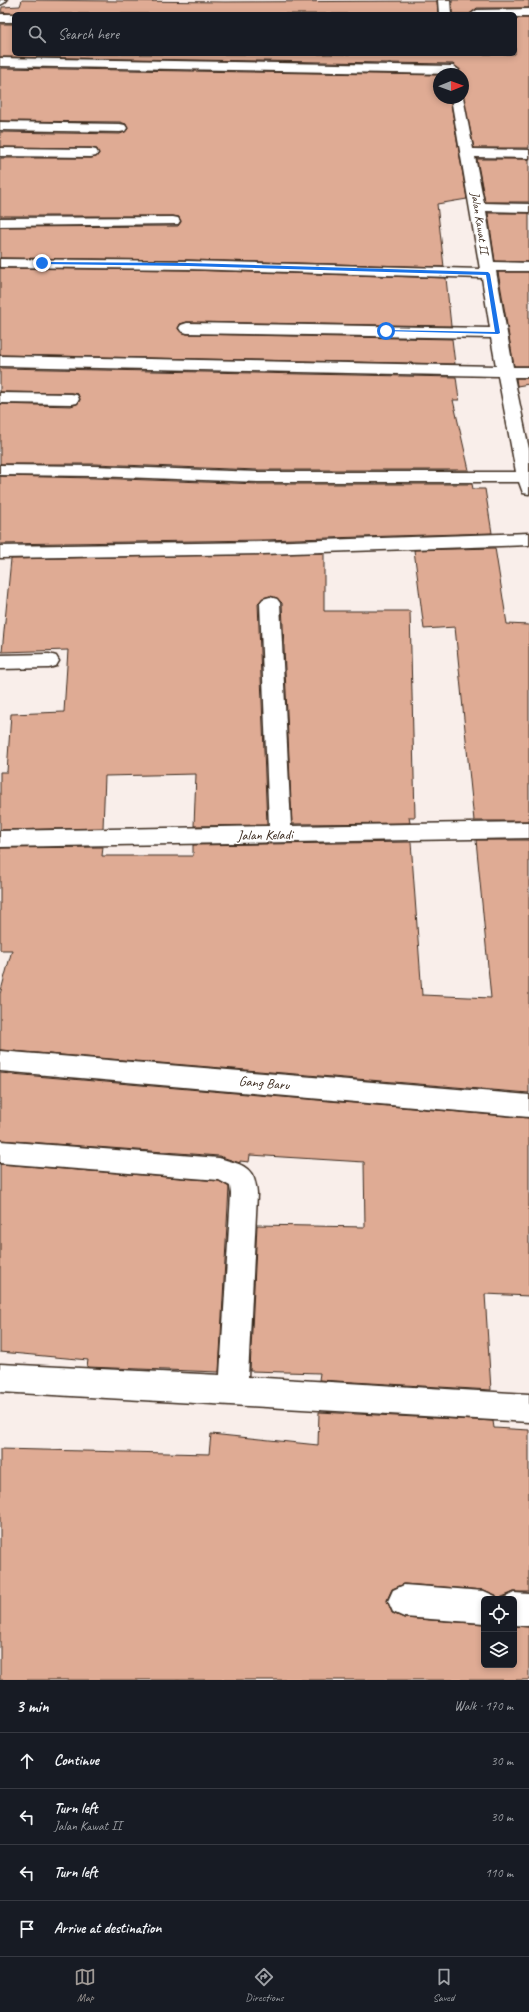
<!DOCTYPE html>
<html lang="en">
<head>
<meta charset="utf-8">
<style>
  :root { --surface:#171b24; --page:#20242c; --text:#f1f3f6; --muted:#9ea1a6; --line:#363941; --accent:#9f9995 }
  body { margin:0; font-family:Caveat,sans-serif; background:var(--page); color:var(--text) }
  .controls { position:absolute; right:12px; bottom:12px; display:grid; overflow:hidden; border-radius:6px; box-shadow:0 2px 6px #0003 }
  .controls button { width:36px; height:36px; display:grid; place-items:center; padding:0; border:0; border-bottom:1px solid var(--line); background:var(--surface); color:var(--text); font:20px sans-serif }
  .compass { position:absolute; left:433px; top:68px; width:36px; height:36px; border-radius:50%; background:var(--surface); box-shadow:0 2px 6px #0003; rotate:89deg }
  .stop { position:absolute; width:12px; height:12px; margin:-9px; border:3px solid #1a73e8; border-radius:50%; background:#fff }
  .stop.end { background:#1a73e8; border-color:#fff; box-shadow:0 1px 4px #0008 }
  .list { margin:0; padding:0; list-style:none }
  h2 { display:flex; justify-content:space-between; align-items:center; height:52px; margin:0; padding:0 16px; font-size:17px }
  h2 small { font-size:13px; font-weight:400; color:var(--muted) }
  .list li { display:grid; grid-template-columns:26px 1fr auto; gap:12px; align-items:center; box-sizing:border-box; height:56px; padding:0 16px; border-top:1px solid var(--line) }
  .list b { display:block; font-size:15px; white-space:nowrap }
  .list p { margin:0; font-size:13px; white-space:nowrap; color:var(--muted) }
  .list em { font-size:13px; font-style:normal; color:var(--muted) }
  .icon { flex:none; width:22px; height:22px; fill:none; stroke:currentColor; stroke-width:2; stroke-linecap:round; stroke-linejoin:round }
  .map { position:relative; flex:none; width:529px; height:1680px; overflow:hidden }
  .search { position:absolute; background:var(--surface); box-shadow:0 2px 6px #0003; left:12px; right:12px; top:12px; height:44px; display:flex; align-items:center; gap:10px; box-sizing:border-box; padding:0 14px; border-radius:6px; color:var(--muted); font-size:15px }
  .sheet { height:276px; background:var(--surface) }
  nav { display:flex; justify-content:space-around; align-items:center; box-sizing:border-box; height:56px; border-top:1px solid var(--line); background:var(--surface); font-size:11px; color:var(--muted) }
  nav a { display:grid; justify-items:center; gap:2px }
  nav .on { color:var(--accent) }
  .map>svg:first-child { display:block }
  .building { fill:#dfab94; stroke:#3b2a1e }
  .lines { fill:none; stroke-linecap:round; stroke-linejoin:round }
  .lane-casing { stroke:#3b2a1e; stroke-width:3 }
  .street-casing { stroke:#3b2a1e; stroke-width:3 }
  .lane { fill:#fff; fill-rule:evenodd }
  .street { fill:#fff; fill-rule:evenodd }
  .route { fill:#1a73e8 }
  .labels { text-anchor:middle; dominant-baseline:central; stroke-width:3; stroke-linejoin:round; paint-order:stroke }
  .far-street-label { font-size:12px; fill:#3b2a1e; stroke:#fff }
  .street-label { font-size:14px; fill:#3b2a1e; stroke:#fff }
</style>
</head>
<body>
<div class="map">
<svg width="529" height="1680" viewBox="0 0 529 1680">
  <rect width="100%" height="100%" fill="#f9eeea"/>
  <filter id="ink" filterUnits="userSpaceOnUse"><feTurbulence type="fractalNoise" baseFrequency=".025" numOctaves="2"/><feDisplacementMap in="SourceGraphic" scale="8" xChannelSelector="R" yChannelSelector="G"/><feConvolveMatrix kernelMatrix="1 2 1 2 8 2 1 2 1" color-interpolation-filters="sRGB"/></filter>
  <g filter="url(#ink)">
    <path class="building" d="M22 0 225 2 437 1 438 14H16L1 12 2 7 20 6Z
      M452 0H529V8H477L470 14H452Z
      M515 18H529V148H474L463 96V74H456L460 70 453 64 0 57V24H14V54H515Z
      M0 68 439 75V98H450L467 199 437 204 444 267 188 260 0 258V227L178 226 181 222 179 217 173 216H0V158H91L96 157 99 154 97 149 91 148 0 147V132L120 134 125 132 128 129 126 124 120 122 0 121Z
      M477 159H529V202H485Z
      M488 213H529V262L495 261Z
      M0 268 188 270 446 278 451 326 187 322 180 324 178 329 181 332 187 334 452 339 455 364 0 355Z
      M498 272H529V366H514Z
      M0 368 456 377 459 400H453L469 470H258L94 464H0V404L71 406 77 404 80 400 78 394 71 393 0 392Z
      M516 378H529V384L517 386Z
      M0 476 94 478 258 484H472L473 489H485L492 533 263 540 0 544Z
      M495 548 507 624 529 625V821H474L455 627 424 629 414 550Z
      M324 553V611H410L415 817H409L410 823 292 824 282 603 277 598 270 596 263 598 258 603 267 825 194 826 196 774 105 776 103 828 0 830V772H7L11 714 64 712 68 650 2 652 11 559Z
      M476 840H529V1093L0 1050V994L12 950H0V848L103 847 102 856H193V845L411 842 422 995 491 998Z
      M0 1073 529 1118V1296L485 1294 491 1390 319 1380 320 1373 250 1371 257 1225 365 1227 364 1162 250 1155 249 1162 240 1161V1163L219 1156 0 1140Z
      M0 1164 219 1181 229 1187 219 1372 87 1367 88 1360 0 1352Z
      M319 1412 493 1421 494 1428 529 1430V1592H514L497 1599 496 1595 484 1590 404 1584 392 1589 387 1600 392 1613 404 1618 484 1624V1665H514V1626L529 1627V1680H0V1449L209 1454 211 1434 318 1445Z"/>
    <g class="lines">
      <g class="lane-casing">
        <path id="lane" d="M529 9V17H515V14H471L477 10Z"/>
      </g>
      <g class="street-casing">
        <path id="street" d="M0 0H7L4 3 0 5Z
          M438 0H450L451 14H439Z
          M0 14H14V22H0Z
          M0 58 453 66 459 70 453 74 0 66Z
          M463 97 473 149 529 150V158L475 157 484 203 529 204V212L486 211 494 262 529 263V271H496L513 367H529V377H514L529 449V494L523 493 519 482H258L94 476 0 475V465L94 466 258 472H516L498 376 0 366V356L496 366 491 338 187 333 181 331 179 328 181 325 187 323 490 328 482 278 188 269 0 267V259L188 261 480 269 451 98Z
          M0 122 120 124 125 125 127 128 125 131 120 132 0 130Z
          M0 148 91 149 96 150 98 153 96 156 91 157 0 156Z
          M173 217 178 218 180 221 178 224 0 226V218Z
          M0 393 71 394 77 395 79 399 77 403 71 404 0 403Z
          M529 533V545L263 554 0 558V546L263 542Z
          M270 597 277 599 280 603 291 826 529 822V838L0 847V831L269 826 260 603 263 599Z
          M49 654 56 656 59 661 56 666 49 668 0 669V655Z
          M0 1051 529 1095V1117L0 1071Z
          M0 1141 219 1158C243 1165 255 1166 257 1194L248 1377 529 1394V1422L0 1392V1364L220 1375 231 1194 230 1186 219 1180 0 1163Z
          M404 1585 484 1591 495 1596 496 1599H484V1623L404 1617 393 1612 388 1601 393 1590Z
          M514 1593 529 1594V1626L514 1625V1599H502Z"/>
      </g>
      <use href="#lane" class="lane"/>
      <use href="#street" class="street"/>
    </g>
  </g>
  <path class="route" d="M42 262 188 263 488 272 490 274 500 333 498 334 384 331 386 330 495 332 486 275 188 266 41 264Z"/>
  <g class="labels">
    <g class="far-street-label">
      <text transform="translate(480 223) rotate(81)">Jalan Kawat II</text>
    </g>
    <g class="street-label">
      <text transform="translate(265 835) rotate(-1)">Jalan Keladi</text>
      <text transform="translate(264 1083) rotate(5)">Gang Baru</text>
    </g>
  </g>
</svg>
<div class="controls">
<button><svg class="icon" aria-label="locate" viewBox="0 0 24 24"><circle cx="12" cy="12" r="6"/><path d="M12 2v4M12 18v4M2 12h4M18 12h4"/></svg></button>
<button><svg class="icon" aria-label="layers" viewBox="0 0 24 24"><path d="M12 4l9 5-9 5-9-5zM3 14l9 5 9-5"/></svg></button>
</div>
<svg class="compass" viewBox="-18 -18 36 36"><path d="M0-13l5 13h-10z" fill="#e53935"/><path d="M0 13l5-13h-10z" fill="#9ea1a6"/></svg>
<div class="stop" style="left:386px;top:331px"></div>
<div class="stop end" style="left:42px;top:263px"></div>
<div class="search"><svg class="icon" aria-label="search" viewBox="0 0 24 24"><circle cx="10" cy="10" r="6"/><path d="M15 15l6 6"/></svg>Search here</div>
</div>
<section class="sheet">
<h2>3 min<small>Walk · 170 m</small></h2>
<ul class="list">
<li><svg class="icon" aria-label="ahead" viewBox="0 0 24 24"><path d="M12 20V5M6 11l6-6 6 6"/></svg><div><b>Continue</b></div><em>30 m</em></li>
<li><svg class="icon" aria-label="left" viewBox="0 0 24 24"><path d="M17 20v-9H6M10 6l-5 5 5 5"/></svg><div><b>Turn left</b><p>Jalan Kawat II</p></div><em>30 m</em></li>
<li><svg class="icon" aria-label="left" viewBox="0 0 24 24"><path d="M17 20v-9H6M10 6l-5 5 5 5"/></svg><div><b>Turn left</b></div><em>110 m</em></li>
<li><svg class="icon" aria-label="arrive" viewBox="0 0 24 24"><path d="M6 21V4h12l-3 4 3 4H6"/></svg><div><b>Arrive at destination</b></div></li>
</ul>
</section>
<nav>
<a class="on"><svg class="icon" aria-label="map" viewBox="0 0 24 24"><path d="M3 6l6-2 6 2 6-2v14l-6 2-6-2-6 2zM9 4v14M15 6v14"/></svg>Map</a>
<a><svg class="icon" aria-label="directions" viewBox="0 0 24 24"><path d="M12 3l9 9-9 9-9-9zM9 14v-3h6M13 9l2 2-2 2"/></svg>Directions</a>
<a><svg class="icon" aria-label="saved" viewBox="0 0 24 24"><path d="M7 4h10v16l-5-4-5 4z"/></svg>Saved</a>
</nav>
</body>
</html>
